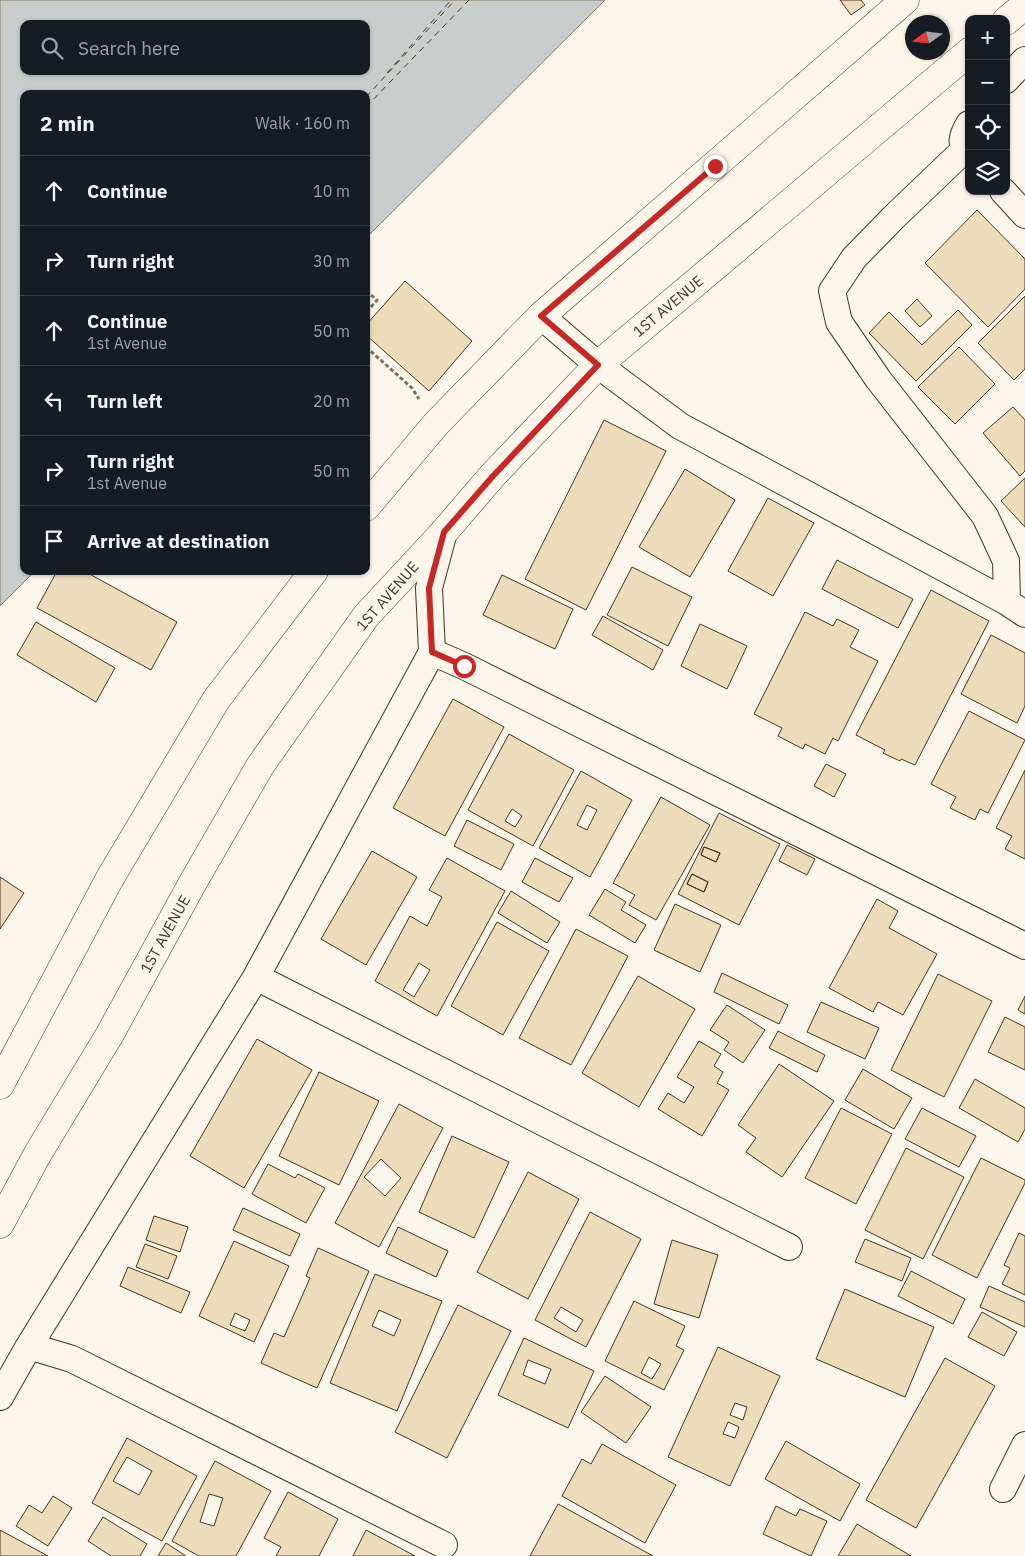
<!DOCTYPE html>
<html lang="en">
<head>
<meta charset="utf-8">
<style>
  :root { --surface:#171b24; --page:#242831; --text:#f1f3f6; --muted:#9ea1a6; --line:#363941 }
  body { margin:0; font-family:"IBM Plex Sans",sans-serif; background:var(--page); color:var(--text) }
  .controls { position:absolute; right:15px; top:15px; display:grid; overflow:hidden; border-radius:10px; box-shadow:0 1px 4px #0004 }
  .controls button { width:45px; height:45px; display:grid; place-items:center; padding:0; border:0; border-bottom:1px solid var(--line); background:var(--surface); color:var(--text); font:25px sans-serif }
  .compass { position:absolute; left:905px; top:15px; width:45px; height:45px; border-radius:50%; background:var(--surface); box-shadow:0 1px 4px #0004; rotate:256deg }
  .stop { position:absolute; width:15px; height:15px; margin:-11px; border:4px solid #c62828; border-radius:50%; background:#fff }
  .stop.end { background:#c62828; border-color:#fff; box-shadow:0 1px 5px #0008 }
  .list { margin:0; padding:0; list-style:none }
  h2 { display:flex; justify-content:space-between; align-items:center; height:65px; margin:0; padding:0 20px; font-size:21px }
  h2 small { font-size:16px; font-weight:400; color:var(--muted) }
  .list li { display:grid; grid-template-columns:32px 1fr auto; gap:15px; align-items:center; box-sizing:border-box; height:70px; padding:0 20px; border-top:1px solid var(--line) }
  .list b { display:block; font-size:19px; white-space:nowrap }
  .list p { margin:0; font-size:16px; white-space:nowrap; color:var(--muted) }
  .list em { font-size:16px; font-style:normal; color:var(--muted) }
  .icon { flex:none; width:28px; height:28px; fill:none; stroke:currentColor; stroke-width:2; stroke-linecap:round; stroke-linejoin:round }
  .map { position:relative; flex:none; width:1025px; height:1556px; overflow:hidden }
  .search { position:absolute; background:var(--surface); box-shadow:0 1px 4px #0004; left:20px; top:20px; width:350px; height:55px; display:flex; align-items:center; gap:12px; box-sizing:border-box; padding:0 18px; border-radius:10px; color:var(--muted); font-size:19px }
  .panel { position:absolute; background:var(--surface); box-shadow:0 1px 4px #0004; left:20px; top:90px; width:350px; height:485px; border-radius:10px }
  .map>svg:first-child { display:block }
  .water { fill:#c9cecd; stroke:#887966; fill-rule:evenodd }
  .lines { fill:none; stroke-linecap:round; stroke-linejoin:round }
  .ferry { stroke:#4a3520; stroke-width:1; stroke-dasharray:6 5; stroke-linecap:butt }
  .building { fill:#ecdcbc; stroke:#4a3520; fill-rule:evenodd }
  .minor-casing { stroke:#4a3520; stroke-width:28 }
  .secondary-casing { stroke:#4a3520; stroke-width:29 }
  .path { stroke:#7f6f5c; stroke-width:3; stroke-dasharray:4 2.5; stroke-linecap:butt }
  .minor { stroke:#fbf6e9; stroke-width:26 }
  .secondary { stroke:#fbf6e9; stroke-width:28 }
  .route { stroke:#c62828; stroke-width:6 }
  .labels { text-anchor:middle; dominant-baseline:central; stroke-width:4; stroke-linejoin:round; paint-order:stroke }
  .street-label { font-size:15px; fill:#4a3520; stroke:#fbf6e9 }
</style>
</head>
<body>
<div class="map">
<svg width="1025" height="1556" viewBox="0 0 1025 1556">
  <rect width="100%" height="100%" fill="#fbf6e9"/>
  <path class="water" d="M0 0H605L366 238V94H24V571H35L0 606ZM24 24H366V71H24Z"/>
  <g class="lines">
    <path class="ferry" d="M387 73 451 0
      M366 97 455 0
      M366 107 469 0"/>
  </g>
  <path class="building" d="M840 0H861L865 5 851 15Z
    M977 210 1025 259V289L988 327 925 263Z
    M405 281 472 341 429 391 366 335V325Z
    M1025 296V369L1014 380 978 343Z
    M917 299 932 316 920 327 905 311Z
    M958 310 972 325 916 381 869 333 889 312 922 345Z
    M959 347 995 384 955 424 918 387Z
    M1013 407 1025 420V471L1020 476 983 433Z
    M604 420 666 451 586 610 525 579Z
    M685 469 735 500 690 577 639 547Z
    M1025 478V527L1001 501Z
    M768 498 814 523 773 596 728 571Z
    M837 560 913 599 898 628 822 589Z
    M632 567 692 597 668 646 607 615Z
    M57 571H84L177 622 151 670 37 608Z
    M502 575 573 609 555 649 483 615Z
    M931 590 989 621 915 765 901 759 900 761 883 753 885 750 856 735Z
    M805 612 833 626 837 619 859 630 850 647 878 661 838 741 833 738 825 754 805 744 803 749 778 736 782 728 754 714Z
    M603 616 663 650 653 670 592 635Z
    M36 622 115 668 96 702 17 655Z
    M700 624 747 646 727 689 681 666Z
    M991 635 1025 653V706L1017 723 961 694Z
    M453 699 504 727 445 836 393 808Z
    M969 711 1025 740 988 813 980 809 975 820 950 808 956 797 931 784Z
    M509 734 574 770 533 846 468 810ZM512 809 522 816 515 827 505 821Z
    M826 764 846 774 834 797 814 786Z
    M1025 770V859L1005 849 1012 836 996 828Z
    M581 771 632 800 590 877 539 848ZM587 805 597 810 587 830 577 825Z
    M661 797 710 825 656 920 629 905 635 895 613 883Z
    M719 813 780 844 739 925 678 894ZM704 847 720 853 716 862 701 855ZM692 874 708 882 704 892 687 884Z
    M467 820 514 844 501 870 454 846Z
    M787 845 815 859 807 875 779 861Z
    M704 847 720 853 716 862 701 855Z
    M372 851 417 877 366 965 321 939Z
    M447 858 505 891 437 1016 375 981 410 916 427 926 442 897 429 890ZM419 963 430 970 414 997 403 990Z
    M535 858 573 878 559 902 522 882Z
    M692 874 708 882 704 892 687 884Z
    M0 877 24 893 0 929Z
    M605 889 626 902 621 910 646 925 635 943 589 915Z
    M511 891 560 922 547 943 498 913Z
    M877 899 898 911 889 928 937 954 903 1015 878 1002 873 1012 829 988Z
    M675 904 721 925 700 972 654 950Z
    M497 922 549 951 503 1035 451 1006Z
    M576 929 628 956 571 1065 519 1038Z
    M722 973 788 1005 779 1024 714 992Z
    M938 974 992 1001 944 1097 891 1070Z
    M638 976 695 1009 639 1107 582 1073Z
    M1025 996V1014L1018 1010Z
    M821 1002 879 1028 865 1059 807 1032Z
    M727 1005 765 1030 743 1063 724 1050 729 1042 710 1030Z
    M1005 1017 1025 1027V1070L988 1052Z
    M778 1031 825 1055 817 1072 769 1048Z
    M257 1039 312 1070 244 1188 190 1156Z
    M699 1041 721 1054 714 1066 723 1072 717 1083 729 1090 702 1136 658 1109 668 1093 684 1103 694 1087 677 1077Z
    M779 1064 834 1101 782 1177 746 1152 756 1138 738 1125Z
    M863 1069 912 1098 894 1129 845 1100Z
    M319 1072 379 1101 339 1185 279 1156Z
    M975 1079 1025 1108V1129L1018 1142 959 1108Z
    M399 1104 443 1128 379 1247 335 1223ZM381 1159 401 1178 385 1196 364 1177Z
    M841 1108 892 1134 856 1204 805 1178Z
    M922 1108 976 1136 959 1167 905 1139Z
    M452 1136 509 1162 474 1238 419 1212Z
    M906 1148 964 1177 923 1259 865 1230Z
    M981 1158 1025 1180V1183L977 1278 932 1255Z
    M268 1164 295 1178 298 1174 325 1188 306 1223 252 1194Z
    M528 1172 579 1199 528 1299 477 1272Z
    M243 1208 300 1234 290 1256 233 1230Z
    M590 1212 641 1239 586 1347 535 1320ZM561 1307 583 1320 576 1332 554 1318Z
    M154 1216 188 1227 180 1252 146 1240Z
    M398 1227 448 1251 436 1277 386 1253Z
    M1019 1233 1025 1236V1295L1002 1284 1010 1268 1004 1265Z
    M865 1239 911 1258 902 1281 855 1262Z
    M672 1240 718 1255 699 1318 654 1304Z
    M234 1241 289 1266 254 1342 199 1316ZM235 1313 250 1320 245 1331 230 1325Z
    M145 1244 177 1256 168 1279 136 1267Z
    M318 1248 369 1271 317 1388 261 1363 274 1333 284 1337 310 1278 306 1276Z
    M128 1267 190 1292 181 1313 120 1286Z
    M911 1271 965 1299 953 1324 898 1296Z
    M375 1274 442 1301 397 1411 330 1383ZM379 1310 401 1320 394 1336 372 1326Z
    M989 1286 1025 1302V1327L980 1307Z
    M845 1289 934 1327 905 1397 816 1359Z
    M634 1301 685 1326 676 1346 684 1350 664 1390 605 1361ZM649 1357 661 1364 652 1379 641 1373Z
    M458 1305 511 1331 447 1458 395 1432Z
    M982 1312 1017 1332 1004 1356 968 1337Z
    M524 1338 594 1371 568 1428 498 1395ZM528 1360 551 1369 545 1384 523 1375Z
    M718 1347 780 1376 730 1486 668 1457ZM735 1403 747 1407 743 1420 730 1415ZM728 1422 739 1427 735 1438 723 1434Z
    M945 1358 995 1386 916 1528 866 1500Z
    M605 1376 651 1407 626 1443 581 1412Z
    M127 1438 197 1476 162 1541 92 1503ZM127 1457 152 1471 139 1495 113 1481Z
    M786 1441 860 1484 840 1521 765 1479Z
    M602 1444 676 1485 645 1543 562 1496 582 1459 591 1464Z
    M215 1461 271 1491 236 1556H199L172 1541ZM209 1494 223 1498 214 1526 200 1522Z
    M288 1492 338 1519 319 1556H276L281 1547 264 1538Z
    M53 1496 72 1508 48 1546 16 1526 29 1505 42 1513Z
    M558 1504 653 1556H530Z
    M776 1506 796 1516 800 1509 827 1521 811 1556 763 1534Z
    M103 1517 147 1544 140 1556H111L88 1541Z
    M857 1524 911 1556H838Z
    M0 1530 48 1556H0Z
    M366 1530 415 1556H353Z
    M166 1543 186 1556H158Z"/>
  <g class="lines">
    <g class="minor-casing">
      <path id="minor" d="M1006 80 1025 60
        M969 124C962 136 959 144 969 155
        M964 150 894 217 854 258 832 291 839 322 878 379 985 516 1006 561 1007 602
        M1003 191 1025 215
        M541 316 598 365 680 426 1007 602 1025 614
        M432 652 464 666 1025 946
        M256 977 789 1247
        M29 1346 72 1359 444 1545
        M0 1397 29 1346 256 977 432 652 429 588 444 532
        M1003 1489 1025 1445"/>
    </g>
    <g class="secondary-casing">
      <path id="secondary" d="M1006 21 1025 5
        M366 507 436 424 541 316 905 0
        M0 1085 110 878 216 700 314 571
        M0 1224 37 1155 110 1034 192 884 260 766 366 616 444 532 493 475 598 365 969 52"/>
    </g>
    <path class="path" d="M366 291 377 300 366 313
      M366 301 368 303
      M366 347 412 388 419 399"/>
    <use href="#minor" class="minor"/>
    <use href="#secondary" class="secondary"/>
  </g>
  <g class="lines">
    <path class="route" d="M464 666 432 652 429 588 444 532 493 476 598 365 541 316 715 166"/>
  </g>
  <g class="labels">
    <g class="street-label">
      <text transform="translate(668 306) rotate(-40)">1ST AVENUE</text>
      <text transform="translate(387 596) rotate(-49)">1ST AVENUE</text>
      <text transform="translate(165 934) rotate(-61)">1ST AVENUE</text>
    </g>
  </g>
</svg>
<div class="controls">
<button>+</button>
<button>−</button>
<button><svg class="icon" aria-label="locate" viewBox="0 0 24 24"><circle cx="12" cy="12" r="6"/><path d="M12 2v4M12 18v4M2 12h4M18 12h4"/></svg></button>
<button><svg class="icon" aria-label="layers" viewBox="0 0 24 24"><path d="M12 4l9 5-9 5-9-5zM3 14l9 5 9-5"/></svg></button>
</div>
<svg class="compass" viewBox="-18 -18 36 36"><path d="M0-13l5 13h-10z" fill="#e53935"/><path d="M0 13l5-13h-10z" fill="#9ea1a6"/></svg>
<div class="stop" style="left:464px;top:666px"></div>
<div class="stop end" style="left:715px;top:166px"></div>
<div class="search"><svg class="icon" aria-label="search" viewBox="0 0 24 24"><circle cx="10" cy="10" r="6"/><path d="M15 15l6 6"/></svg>Search here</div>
<section class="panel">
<h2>2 min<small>Walk · 160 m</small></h2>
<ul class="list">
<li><svg class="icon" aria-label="ahead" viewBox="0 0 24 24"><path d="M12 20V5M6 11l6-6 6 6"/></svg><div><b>Continue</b></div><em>10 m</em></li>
<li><svg class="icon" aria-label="right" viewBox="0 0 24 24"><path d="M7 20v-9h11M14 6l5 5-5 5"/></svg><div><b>Turn right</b></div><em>30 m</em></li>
<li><svg class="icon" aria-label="ahead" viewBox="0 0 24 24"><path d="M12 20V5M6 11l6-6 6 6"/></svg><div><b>Continue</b><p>1st Avenue</p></div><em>50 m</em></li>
<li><svg class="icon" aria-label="left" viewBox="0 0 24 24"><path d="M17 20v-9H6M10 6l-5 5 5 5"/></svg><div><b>Turn left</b></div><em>20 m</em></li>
<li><svg class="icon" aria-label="right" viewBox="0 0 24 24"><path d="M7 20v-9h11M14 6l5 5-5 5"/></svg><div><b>Turn right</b><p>1st Avenue</p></div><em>50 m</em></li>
<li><svg class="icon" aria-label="arrive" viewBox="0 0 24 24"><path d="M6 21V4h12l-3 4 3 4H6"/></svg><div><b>Arrive at destination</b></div></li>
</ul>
</section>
</div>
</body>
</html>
